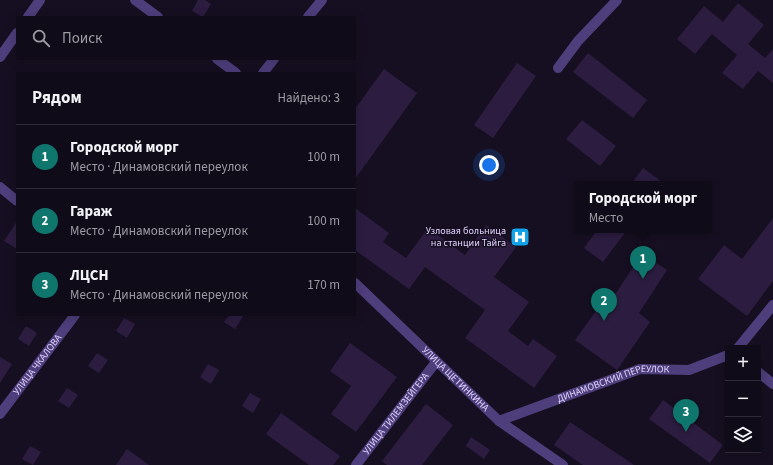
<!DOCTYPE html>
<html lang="ru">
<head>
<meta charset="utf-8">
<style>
  :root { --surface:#100b19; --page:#191422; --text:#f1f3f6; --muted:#9c9ba2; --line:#302b38; --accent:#0f766e }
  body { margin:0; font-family:"Source Sans 3",sans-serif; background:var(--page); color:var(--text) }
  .controls { position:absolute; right:12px; bottom:12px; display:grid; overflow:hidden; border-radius:0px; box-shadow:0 2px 10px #0003 }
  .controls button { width:36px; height:36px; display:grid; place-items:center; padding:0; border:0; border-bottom:1px solid var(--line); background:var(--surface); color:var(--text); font:20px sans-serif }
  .you { position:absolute; left:489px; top:165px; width:14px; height:14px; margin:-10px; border:3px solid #fff; border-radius:50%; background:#1a73e8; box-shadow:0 0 0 6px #1a73e833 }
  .badge { display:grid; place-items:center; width:26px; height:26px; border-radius:50%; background:var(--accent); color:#fff; font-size:13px; font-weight:700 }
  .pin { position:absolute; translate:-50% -33px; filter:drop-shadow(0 1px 2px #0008) }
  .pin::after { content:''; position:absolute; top:21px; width:14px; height:12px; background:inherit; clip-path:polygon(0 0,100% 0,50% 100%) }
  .popup { position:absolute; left:574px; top:181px; width:138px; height:52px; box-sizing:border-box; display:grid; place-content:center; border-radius:0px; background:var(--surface); filter:drop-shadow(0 1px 3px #0005); font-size:13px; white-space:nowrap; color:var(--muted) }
  .popup b { font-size:15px; color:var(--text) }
  .popup::after { content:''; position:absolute; left:50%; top:100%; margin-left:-8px; border:8px solid transparent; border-top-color:var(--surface) }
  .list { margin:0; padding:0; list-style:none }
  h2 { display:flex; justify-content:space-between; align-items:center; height:52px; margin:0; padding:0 16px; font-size:17px }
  h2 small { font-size:13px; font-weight:400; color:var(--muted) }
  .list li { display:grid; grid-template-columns:26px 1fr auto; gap:12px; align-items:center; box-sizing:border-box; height:64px; padding:0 16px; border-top:1px solid var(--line) }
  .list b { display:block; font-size:15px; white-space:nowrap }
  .list p { margin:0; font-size:13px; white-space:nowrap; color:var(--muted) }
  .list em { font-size:13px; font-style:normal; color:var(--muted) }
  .icon { flex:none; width:22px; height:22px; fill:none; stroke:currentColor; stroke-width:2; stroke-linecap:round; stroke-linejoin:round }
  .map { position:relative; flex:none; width:773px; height:465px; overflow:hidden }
  .search { position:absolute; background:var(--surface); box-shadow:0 2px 10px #0003; left:16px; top:16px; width:340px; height:44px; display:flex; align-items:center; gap:10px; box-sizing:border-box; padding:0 14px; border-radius:0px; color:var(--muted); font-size:15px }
  .panel { position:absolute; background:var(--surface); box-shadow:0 2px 10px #0003; left:16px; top:72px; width:340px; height:244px; border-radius:0px }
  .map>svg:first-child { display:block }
  .building { fill:#2c1d40 }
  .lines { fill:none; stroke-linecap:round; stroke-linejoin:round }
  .minor { stroke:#4e3e7c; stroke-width:10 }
  .labels { text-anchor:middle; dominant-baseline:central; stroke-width:3; stroke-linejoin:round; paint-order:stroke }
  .poi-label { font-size:10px; fill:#e0d2fc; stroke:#160f21; text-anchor:end }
  .street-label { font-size:10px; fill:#e0d2fc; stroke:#160f21 }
</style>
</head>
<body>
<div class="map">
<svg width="773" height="465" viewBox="0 0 773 465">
  <rect width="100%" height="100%" fill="#160f21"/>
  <path class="building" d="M198 0H205L211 4 203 17 192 11Z
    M738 3 764 25 748 44 765 58 773 49V83L758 71 743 89 722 73 737 55 712 34 695 54 677 39 704 6 723 22Z
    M588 53 647 100 633 118 573 72Z
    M517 63 536 76 493 138 474 125Z
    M384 69 417 93 355 179V109Z
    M582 120 616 146 600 166 566 139Z
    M643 168 665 184H631Z
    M355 208 389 233 383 242 406 258 428 228 465 255 486 225 516 247 494 277 529 302 508 331 528 346 533 339 557 356 534 388 465 338 485 310 425 267 409 289 355 250Z
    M773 218V281L747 316 698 279 724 245 742 259Z
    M17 221V249L4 241Z
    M597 230H627L603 262 584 248Z
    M642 254 667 270 639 313 650 322 617 370 575 340 609 293 614 296Z
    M229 315H244L235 329 224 322Z
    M124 318 135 324 127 338 116 331Z
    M26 326 37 333 29 346 18 339Z
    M350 343 397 377 356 432 331 414 351 386 330 371Z
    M97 353 108 360 99 373 88 366Z
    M0 357 12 364 0 383Z
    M208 364 219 370 211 384 200 377Z
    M67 388 78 395 69 408 58 401Z
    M250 393 261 399 253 413 242 406Z
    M663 400 723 445 710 463 649 419Z
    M426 404 453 425 422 465H387L382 461Z
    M281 413 340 456 333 465H309L266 434Z
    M570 422 634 465H583L554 445Z
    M471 437 490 450 484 459 466 446Z
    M30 446 41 452 33 465 22 459Z
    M127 449 149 465H116Z"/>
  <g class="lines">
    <g class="minor">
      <path d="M135 0 158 17"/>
      <path d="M28 17 40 0"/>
      <path d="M308 17 322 0"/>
      <path d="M0 57 17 33"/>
      <path d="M217 59 236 73"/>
      <path d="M558 68 578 41 617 0"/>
      <path d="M263 73 274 59"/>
      <path d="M0 187 17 201"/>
      <path id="s1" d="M355 283 499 421 563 465"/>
      <path d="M738 348 773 305"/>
      <path d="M758 372 773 384"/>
      <path id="s2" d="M0 414 75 315"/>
      <path id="s3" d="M499 421 640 369 689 370 728 355"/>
      <path id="s4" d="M356 465 436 362"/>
    </g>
  </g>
  <defs>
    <g id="hospital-square" transform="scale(1)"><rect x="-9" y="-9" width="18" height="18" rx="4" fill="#12a3e8" stroke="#160f21"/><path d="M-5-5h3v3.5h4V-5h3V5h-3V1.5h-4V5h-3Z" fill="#fff"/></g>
  </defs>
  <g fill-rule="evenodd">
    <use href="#hospital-square" x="520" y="237"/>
  </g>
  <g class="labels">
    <g class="poi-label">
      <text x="506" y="231">Узловая больница<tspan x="506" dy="12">на станции Тайга</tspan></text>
    </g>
    <g class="street-label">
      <text stroke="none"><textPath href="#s2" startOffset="62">УЛИЦА ЧКАЛОВА</textPath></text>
      <text stroke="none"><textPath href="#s1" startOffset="139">УЛИЦА ЩЕТИНКИНА</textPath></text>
      <text stroke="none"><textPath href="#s3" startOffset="121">ДИНАМОВСКИЙ ПЕРЕУЛОК</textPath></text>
      <text stroke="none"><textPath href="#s4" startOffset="65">УЛИЦА ТИЛЕМЗЕЙГЕРА</textPath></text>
    </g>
  </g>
</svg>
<div class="controls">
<button>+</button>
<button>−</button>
<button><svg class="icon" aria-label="layers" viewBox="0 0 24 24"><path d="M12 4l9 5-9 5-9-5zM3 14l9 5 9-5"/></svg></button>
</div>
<div class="you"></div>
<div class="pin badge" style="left:643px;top:279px">1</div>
<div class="popup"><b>Городской морг</b>Место</div>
<div class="pin badge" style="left:604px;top:321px">2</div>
<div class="pin badge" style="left:686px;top:432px">3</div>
<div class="search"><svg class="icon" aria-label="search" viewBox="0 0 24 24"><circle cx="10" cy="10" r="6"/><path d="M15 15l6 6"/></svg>Поиск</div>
<section class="panel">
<h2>Рядом<small>Найдено: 3</small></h2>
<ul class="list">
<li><span class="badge">1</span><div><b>Городской морг</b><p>Место · Динамовский переулок</p></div><em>100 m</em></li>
<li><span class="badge">2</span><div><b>Гараж</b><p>Место · Динамовский переулок</p></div><em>100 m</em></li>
<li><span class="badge">3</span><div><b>ЛЦСН</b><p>Место · Динамовский переулок</p></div><em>170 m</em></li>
</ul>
</section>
</div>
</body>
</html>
